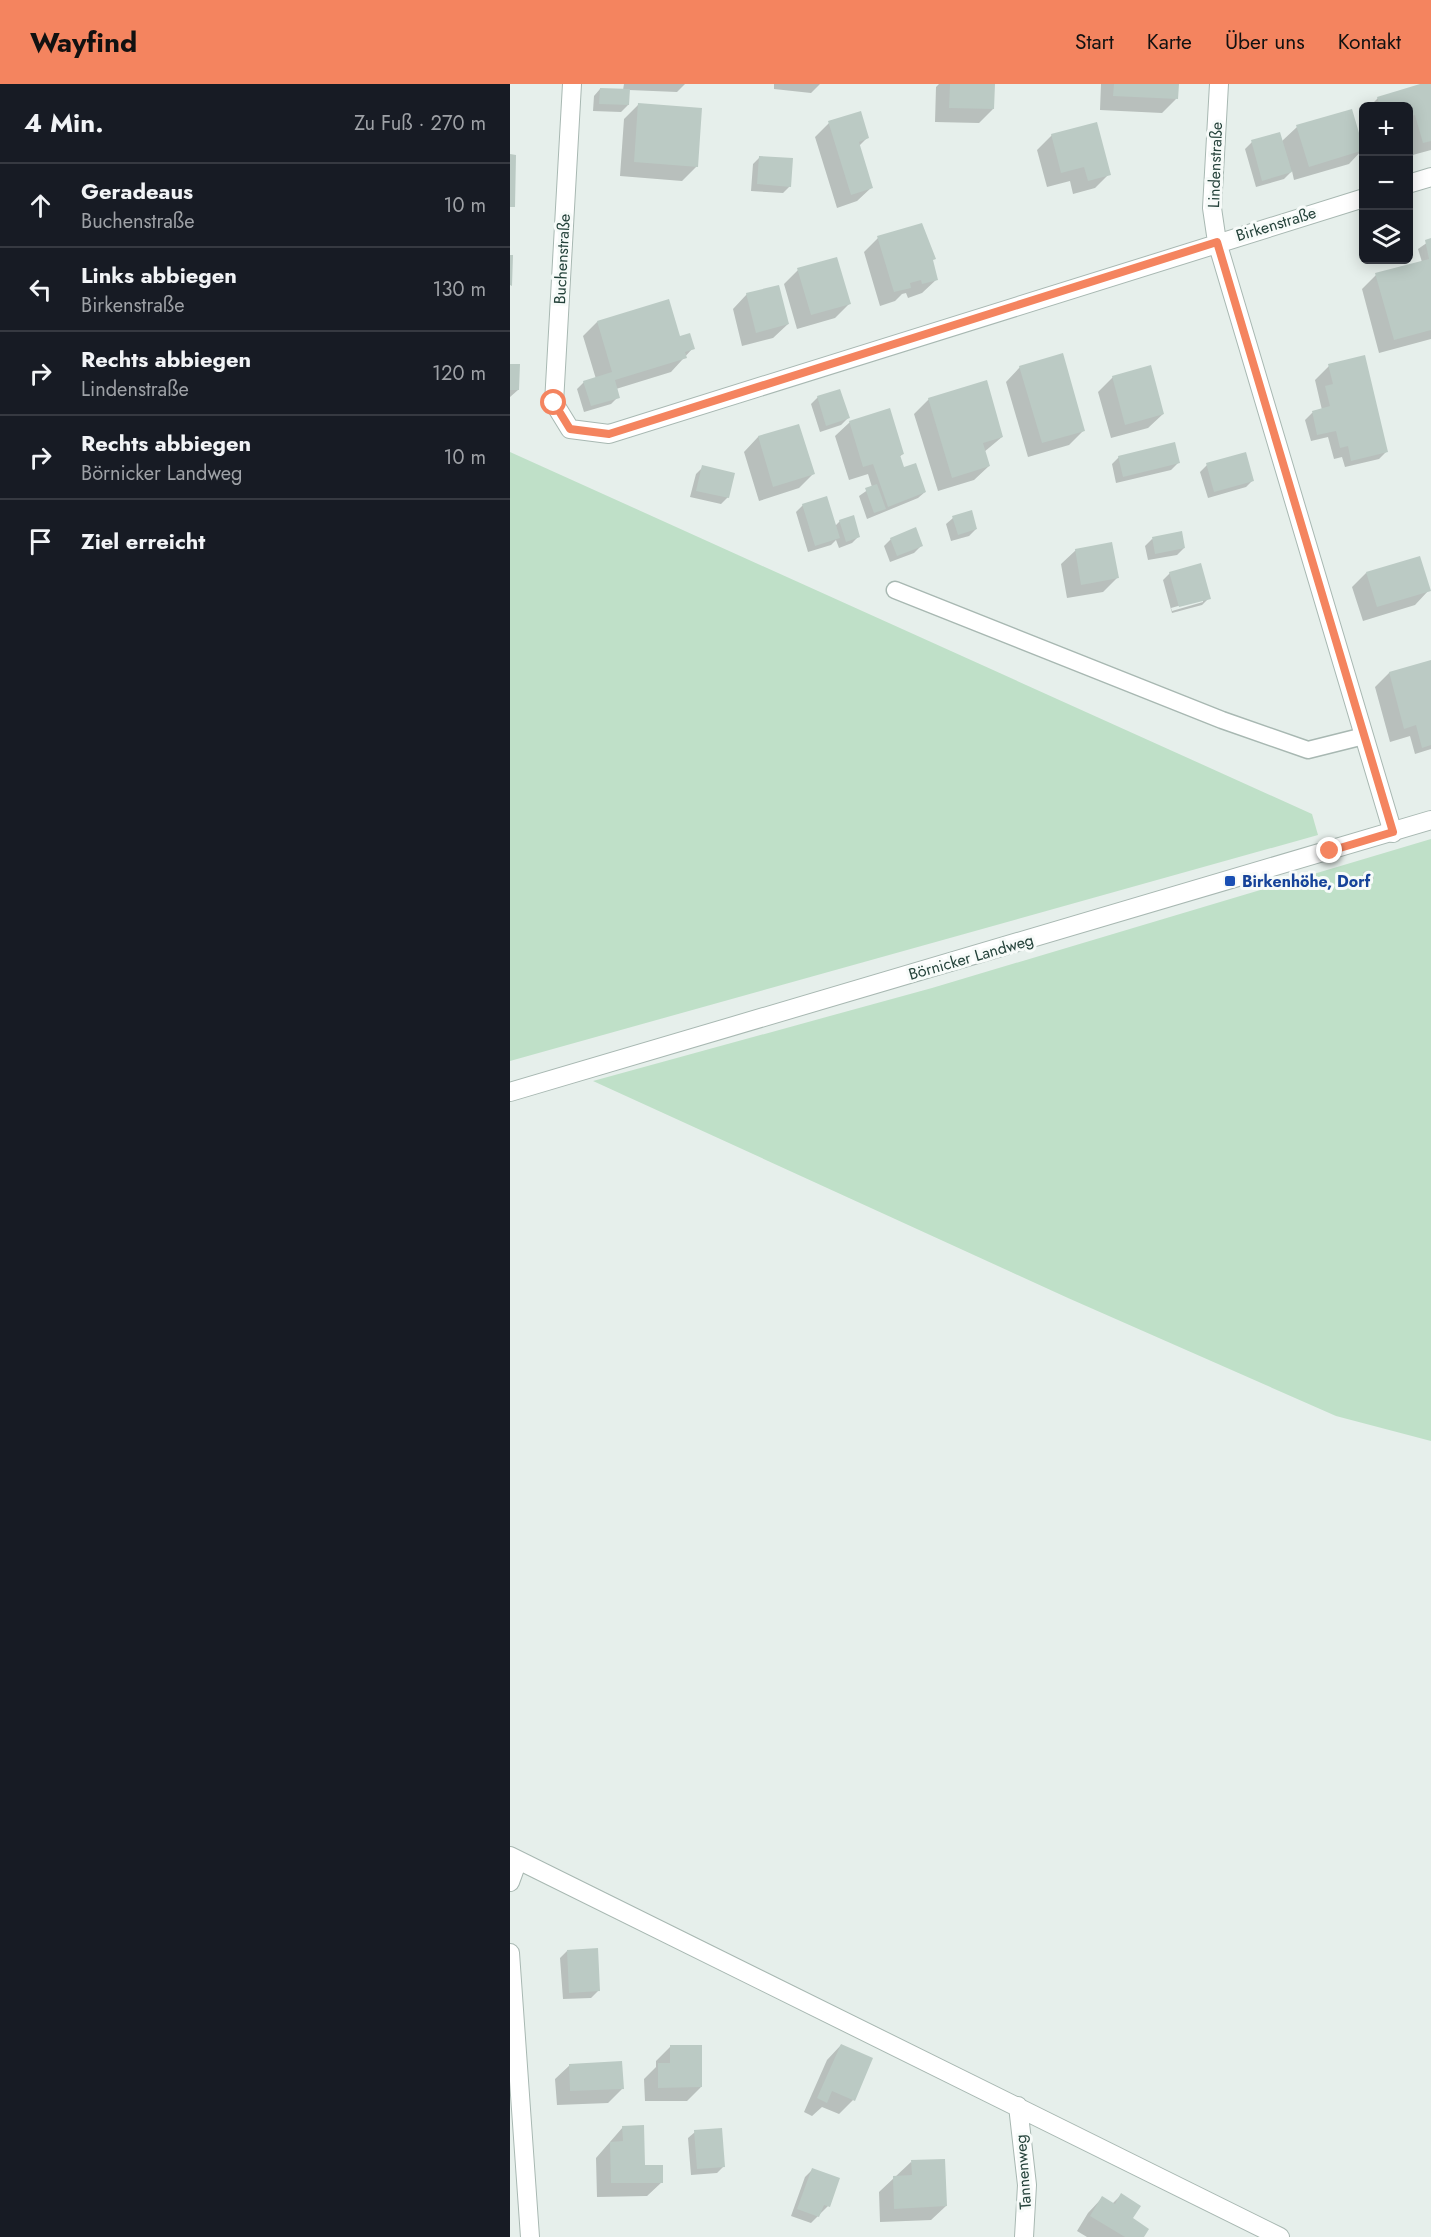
<!DOCTYPE html>
<html lang="de">
<head>
<meta charset="utf-8">
<style>
  :root { --surface:#171b24; --page:#20242c; --text:#f1f3f6; --muted:#9ea1a6; --line:#363941; --accent:#f4845f }
  body { margin:0; font-family:Jost,sans-serif; background:var(--page); color:var(--text) }
  .controls { position:absolute; right:18px; top:18px; display:grid; overflow:hidden; border-radius:9px; box-shadow:0 3px 15px #0003 }
  .controls button { width:54px; height:54px; display:grid; place-items:center; padding:0; border:0; border-bottom:2px solid var(--line); background:var(--surface); color:var(--text); font:30px sans-serif }
  .stop { position:absolute; width:18px; height:18px; margin:-14px; border:4px solid #f4845f; border-radius:50%; background:#fff }
  .stop.end { background:#f4845f; border-color:#fff; box-shadow:0 2px 6px #0008 }
  .list { margin:0; padding:0; list-style:none }
  h2 { display:flex; justify-content:space-between; align-items:center; height:78px; margin:0; padding:0 24px; font-size:26px }
  h2 small { font-size:20px; font-weight:400; color:var(--muted) }
  .list li { display:grid; grid-template-columns:39px 1fr auto; gap:18px; align-items:center; box-sizing:border-box; height:84px; padding:0 24px; border-top:2px solid var(--line) }
  .list b { display:block; font-size:22px; white-space:nowrap }
  .list p { margin:0; font-size:20px; white-space:nowrap; color:var(--muted) }
  .list em { font-size:20px; font-style:normal; color:var(--muted) }
  .icon { flex:none; width:33px; height:33px; fill:none; stroke:currentColor; stroke-width:2; stroke-linecap:round; stroke-linejoin:round }
  .map { position:relative; flex:none; width:921px; height:2153px; overflow:hidden }
  header { display:flex; align-items:center; gap:36px; box-sizing:border-box; height:84px; padding:0 30px; background:var(--accent); color:#111 }
  header strong { font-size:28px }
  nav { display:flex; gap:33px; margin-inline-start:auto; font-size:21px }
  main { display:flex }
  aside { flex:1; background:var(--surface) }
  .map>svg:first-child { display:block }
  .green { fill:#bfe0c8 }
  .shadow { fill:#0003; fill-rule:evenodd }
  .building { fill:#bbcac4 }
  .lines { fill:none; stroke-linecap:round; stroke-linejoin:round }
  .service-casing { stroke:#a8b8b2; stroke-width:19 }
  .minor-casing { stroke:#a8b8b2; stroke-width:20 }
  .tertiary-casing { stroke:#a8b8b2; stroke-width:20 }
  .service { stroke:#fff; stroke-width:16 }
  .minor { stroke:#fff; stroke-width:18 }
  .tertiary { stroke:#fff; stroke-width:18 }
  .route { stroke:#f4845f; stroke-width:8 }
  .transit-dot { fill:#1a4fb4; stroke:#f7fbf9; stroke-width:2 }
  .labels { text-anchor:middle; dominant-baseline:central; stroke-width:6; stroke-linejoin:round; paint-order:stroke }
  .street-label { font-size:16px; fill:#24423a; stroke:#f7fbf9 }
  .transit-label { font-size:16px; font-weight:bold; fill:#164399; stroke:#f7fbf9; text-anchor:start }
</style>
</head>
<body>
<header>
<strong>Wayfind</strong>
<nav><a>Start</a><a>Karte</a><a>Über uns</a><a>Kontakt</a></nav>
</header>
<main>
<aside>
<h2>4 Min.<small>Zu Fuß · 270 m</small></h2>
<ul class="list">
<li><svg class="icon" aria-label="ahead" viewBox="0 0 24 24"><path d="M12 20V5M6 11l6-6 6 6"/></svg><div><b>Geradeaus</b><p>Buchenstraße</p></div><em>10 m</em></li>
<li><svg class="icon" aria-label="left" viewBox="0 0 24 24"><path d="M17 20v-9H6M10 6l-5 5 5 5"/></svg><div><b>Links abbiegen</b><p>Birkenstraße</p></div><em>130 m</em></li>
<li><svg class="icon" aria-label="right" viewBox="0 0 24 24"><path d="M7 20v-9h11M14 6l5 5-5 5"/></svg><div><b>Rechts abbiegen</b><p>Lindenstraße</p></div><em>120 m</em></li>
<li><svg class="icon" aria-label="right" viewBox="0 0 24 24"><path d="M7 20v-9h11M14 6l5 5-5 5"/></svg><div><b>Rechts abbiegen</b><p>Börnicker Landweg</p></div><em>10 m</em></li>
<li><svg class="icon" aria-label="arrive" viewBox="0 0 24 24"><path d="M6 21V4h12l-3 4 3 4H6"/></svg><div><b>Ziel erreicht</b></div></li>
</ul>
</aside>
<div class="map">
<svg width="921" height="2153" viewBox="0 0 921 2153">
  <rect width="100%" height="100%" fill="#e6efeb"/>
  <path class="green" d="M0 368 802 730 808 751 0 977Z
    M921 755V1357L826 1332 558 1214 83 997 422 904Z"/>
  <path class="shadow" d="M114 0H175L167 8 119 6 118 21 111 28 83 27 84 12 90 5 113 6Z
    M264 0H310L301 9 264 5Z
    M429 0H483V25L469 39 425 38 426 3Z
    M591 0H667L666 15 652 29 590 26Z
    M915 0H921V66L899 72 898 22 861 21 868 14Z
    M128 21 187 82 172 97 110 92 114 35Z
    M319 39 357 54 349 62 362 103 347 117 327 124 305 53Z
    M787 43 853 65 839 80 784 96 782 87 774 95 746 103 735 65 742 58 772 57Z
    M542 51 599 90 585 104 563 110 560 97 537 103 527 66Z
    M250 73 280 102 273 109 241 107 243 80Z
    M368 154 421 177 427 195 412 209 398 214 396 209 392 210 385 217 370 222 354 168Z
    M921 156V255L869 269 852 205 866 191 912 178 908 165Z
    M288 186 340 219 325 234 287 245 274 200Z
    M237 210 278 240 263 254 232 262 223 225Z
    M87 238 169 254 183 264 161 288 106 305 108 313 101 320 74 328 67 305 74 298 86 295 73 252Z
    M0 281 8 306 0 313Z
    M819 282 876 368 869 375 835 383 832 373 824 375 818 353 801 357 795 336 802 329 812 326 805 296Z
    M510 283 574 346 559 361 518 373 496 298Z
    M603 293 653 330 638 344 601 354 588 308Z
    M308 313 338 334 331 341 310 348 301 320Z
    M419 315 492 353 474 368 479 382 464 396 428 407 404 330Z
    M340 338 393 370 389 373 393 385 415 408 408 414 357 435 349 412 362 403 358 390 339 396 325 352Z
    M288 342 304 389 289 404 249 417 234 368 248 353Z
    M609 373 668 379 661 386 606 399 602 380Z
    M697 381 743 396 736 403 698 414 690 388Z
    M193 383 218 413 211 420 180 413 186 390Z
    M293 421 325 442 330 437 349 452 342 459 329 464 326 456 321 461 298 468 286 428Z
    M443 434 466 445 459 452 441 457 436 440Z
    M381 455 411 462 404 469 380 478 374 462Z
    M642 455 674 464 667 471 638 476 635 462Z
    M566 466 607 494 593 508 557 514 551 480Z
    M660 489 699 514 692 521 662 529 653 496ZM693 515V518L662 527 661 524Z
    M856 489 919 506 905 521 853 537 842 503Z
    M921 577V665L905 670 900 652 880 658 865 603 879 589Z
    M854 790 863 794 849 803 847 797Z
    M57 1867 88 1907 81 1914 53 1915 50 1874Z
    M331 1961 343 2016 329 2030 312 2023 302 2032 294 2028 317 1976Z
    M160 1963 191 2003 177 2017H135L134 1995 146 1983V1977Z
    M60 1981 112 2005 98 2019 47 2021 45 1995Z
    M113 2043 134 2082 152 2098 137 2112 87 2113 86 2074Z
    M185 2048 214 2082 207 2089 181 2091 178 2054Z
    M401 2078 436 2122 421 2136 370 2138 369 2108Z
    M302 2086 318 2122 301 2139 281 2132 295 2093Z
    M611 2111 621 2135 633 2153H577L567 2147 578 2129 592 2114 602 2120Z"/>
  <path class="building" d="M440 0H485L484 25 439 24Z
    M604 0H669L668 15 603 12Z
    M910 0H921V57L913 59 905 31 898 33V22H870L867 13Z
    M90 4 120 5 119 21 89 20Z
    M128 19 192 24 188 83 124 78Z
    M842 25 854 66 799 83 786 41Z
    M351 27 359 54 349 58 363 104 341 111 318 37Z
    M587 38 601 91 578 97 574 83 551 89 541 50Z
    M770 48 782 88 752 97 741 56Z
    M0 70 6 71 5 123H0Z
    M249 72 283 74 281 103 247 100Z
    M412 139 426 175 423 176 428 196 412 200 411 196 400 199 401 204 384 208 367 152Z
    M921 154V246L884 256 865 189 919 175 915 156Z
    M0 171H3L2 202 0 201Z
    M327 173 341 220 301 231 287 184Z
    M269 201 279 240 246 249 236 209Z
    M159 215 170 252 180 249 185 265 175 268 177 274 105 296 110 314 81 322 73 297 102 288 87 237Z
    M553 269 575 347 532 359 509 282Z
    M855 271 878 368 841 377 838 362 830 364 826 347 807 351 802 327 820 322 815 302 823 300 818 280Z
    M0 280H10L9 306H0Z
    M641 281 654 330 615 341 602 292Z
    M477 296 493 353 473 359 480 382 442 394 418 314Z
    M330 305 340 334 316 342 307 312Z
    M380 324 394 370 390 371 394 383 406 379 416 408 378 423 363 380 353 383 339 337Z
    M289 340 305 390 263 403 248 352Z
    M665 358 670 379 613 393 608 372Z
    M736 368 744 397 704 408 696 379Z
    M192 381 225 389 219 414 186 407Z
    M367 400 376 425 364 429 355 404Z
    M317 412 330 454 305 462 292 420Z
    M462 426 467 445 448 451 442 432Z
    M344 431 350 453 336 458 329 436Z
    M406 443 413 462 387 472 380 454Z
    M672 447 675 464 645 470 642 453Z
    M602 458 609 494 571 501 565 465Z
    M910 472 921 507 867 523 856 488Z
    M691 479 701 515 669 523 659 488Z
    M921 576V661L912 664 906 641 894 645 879 588Z
    M861 786 864 795 856 797 853 788Z
    M88 1864 90 1907 59 1909 57 1866Z
    M331 1960 363 1974 345 2017 322 2007 317 2019 307 2014Z
    M160 1961H192V2003L148 2004V1979H160Z
    M112 1977 114 2005 60 2007 59 1980Z
    M134 2041 135 2081H153V2099H101L100 2058 113 2057 112 2042Z
    M212 2044 215 2083 187 2085 184 2046Z
    M435 2075 437 2122 384 2125 383 2092 402 2091 401 2076Z
    M302 2084 330 2094 320 2123 314 2121 309 2133 287 2125Z
    M611 2109 631 2122 623 2134 639 2145 634 2153H615L580 2132 592 2112 605 2120Z"/>
  <g class="lines">
    <g class="service-casing">
      <path id="service" d="M385 506 712 636 798 666 854 652"/>
    </g>
    <g class="minor-casing">
      <path id="minor" d="M62 0 44 319 60 345 99 350 854 114
        M709 0 702 124 707 158 883 749
        M898 100 921 93
        M0 1772 770 2153
        M0 1798 8 1776
        M0 1869 20 2153
        M508 2022 517 2101 514 2153"/>
    </g>
    <g class="tertiary-casing">
      <path id="tertiary" d="M0 1008 921 736"/>
    </g>
    <use href="#service" class="service"/>
    <use href="#minor" class="minor"/>
    <use href="#tertiary" class="tertiary"/>
  </g>
  <g class="lines">
    <path class="route" d="M44 319 60 345 99 350 707 158 883 748 820 767"/>
  </g>
  <rect class="transit-dot" x="714" y="791" width="12" height="12" rx="3"/>
  <g class="labels">
    <g class="street-label">
      <text transform="translate(705 81) rotate(-88)">Lindenstraße</text>
      <text transform="translate(766 140) rotate(-17)">Birkenstraße</text>
      <text transform="translate(52 175) rotate(-87)">Buchenstraße</text>
      <text transform="translate(461 873) rotate(-16)">Börnicker Landweg</text>
      <text transform="translate(513 2088) rotate(-94)">Tannenweg</text>
    </g>
    <g class="transit-label">
      <text x="732" y="797">Birkenhöhe, Dorf</text>
    </g>
  </g>
</svg>
<div class="controls">
<button>+</button>
<button>−</button>
<button><svg class="icon" aria-label="layers" viewBox="0 0 24 24"><path d="M12 4l9 5-9 5-9-5zM3 14l9 5 9-5"/></svg></button>
</div>
<div class="stop" style="left:44px;top:319px"></div>
<div class="stop end" style="left:820px;top:767px"></div>
</div>
</main>
</body>
</html>
